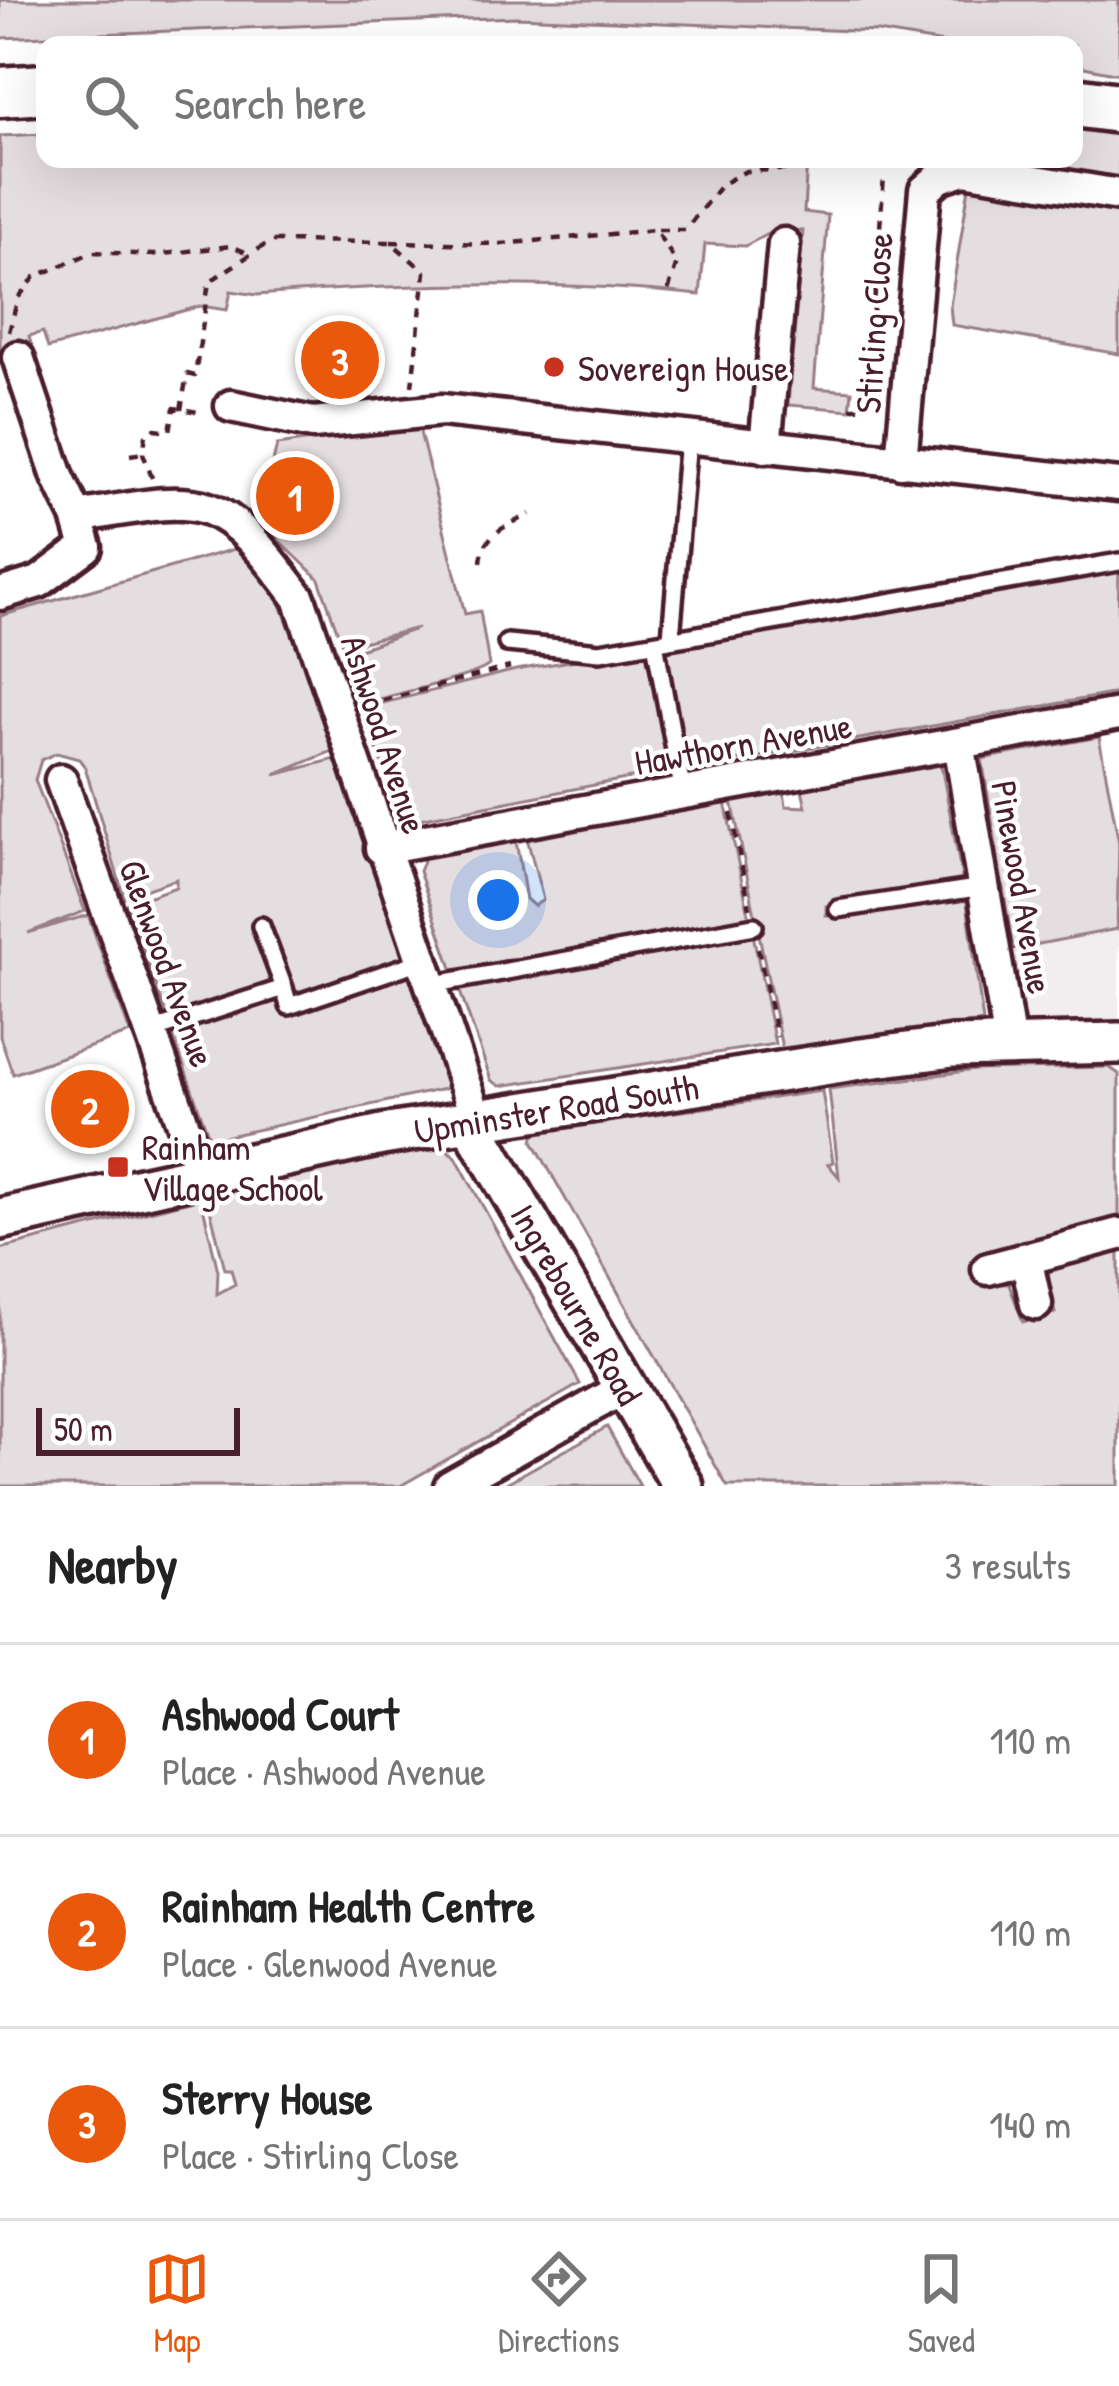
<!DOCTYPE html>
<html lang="en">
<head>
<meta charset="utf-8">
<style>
  :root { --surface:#fff; --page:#f2f2f2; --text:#222; --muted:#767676; --line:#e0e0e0; --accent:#ea580c }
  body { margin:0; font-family:"Patrick Hand",sans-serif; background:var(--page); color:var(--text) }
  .scale { position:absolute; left:36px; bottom:30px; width:204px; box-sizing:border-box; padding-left:12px; border:6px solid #4a1f2b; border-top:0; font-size:33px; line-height:42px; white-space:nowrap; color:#4a1f2b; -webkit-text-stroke:9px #fff; paint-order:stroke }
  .you { position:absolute; left:498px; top:900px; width:42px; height:42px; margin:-30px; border:9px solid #fff; border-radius:50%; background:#1a73e8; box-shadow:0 0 0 18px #1a73e833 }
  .badge { display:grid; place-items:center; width:78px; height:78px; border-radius:50%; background:var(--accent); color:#fff; font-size:39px; font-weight:700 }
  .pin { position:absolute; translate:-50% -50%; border:6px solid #fff; box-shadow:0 3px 12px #0006 }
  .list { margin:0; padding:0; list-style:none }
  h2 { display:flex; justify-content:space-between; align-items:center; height:156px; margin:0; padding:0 48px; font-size:51px }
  h2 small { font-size:39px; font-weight:400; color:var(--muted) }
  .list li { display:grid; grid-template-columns:78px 1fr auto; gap:36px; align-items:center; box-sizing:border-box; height:192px; padding:0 48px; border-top:3px solid var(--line) }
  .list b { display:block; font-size:45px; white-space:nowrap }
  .list p { margin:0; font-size:39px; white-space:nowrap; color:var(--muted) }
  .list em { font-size:39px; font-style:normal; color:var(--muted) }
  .icon { flex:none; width:66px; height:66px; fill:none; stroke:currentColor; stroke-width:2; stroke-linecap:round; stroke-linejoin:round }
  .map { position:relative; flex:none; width:1119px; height:1486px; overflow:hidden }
  .search { position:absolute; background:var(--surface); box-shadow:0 12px 48px #0002; left:36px; right:36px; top:36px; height:132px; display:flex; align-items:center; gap:30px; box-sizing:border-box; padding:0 42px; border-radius:24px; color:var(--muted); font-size:45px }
  .sheet { height:732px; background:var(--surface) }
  nav { display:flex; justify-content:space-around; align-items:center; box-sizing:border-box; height:168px; border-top:3px solid var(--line); background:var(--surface); font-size:33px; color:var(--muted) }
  nav a { display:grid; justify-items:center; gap:6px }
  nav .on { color:var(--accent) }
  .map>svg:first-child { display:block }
  .built { fill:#f2eeef }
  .green { fill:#e5dee0; stroke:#987e86; stroke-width:3 }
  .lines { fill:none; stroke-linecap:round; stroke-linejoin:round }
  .service-casing { stroke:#4a1f2b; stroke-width:24 }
  .minor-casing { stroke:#4a1f2b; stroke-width:39 }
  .tertiary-casing { stroke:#4a1f2b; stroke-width:48 }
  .primary-casing { stroke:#4a1f2b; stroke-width:57 }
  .path { stroke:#4a1f2b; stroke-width:4.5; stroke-dasharray:9 9; stroke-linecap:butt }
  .service { stroke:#fff; stroke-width:15 }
  .minor { stroke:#fff; stroke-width:30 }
  .tertiary { stroke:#fff; stroke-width:39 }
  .primary { stroke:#fff; stroke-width:48 }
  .poi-dot { fill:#c8321e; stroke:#fff; stroke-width:4.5 }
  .labels { text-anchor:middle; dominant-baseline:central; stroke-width:9; stroke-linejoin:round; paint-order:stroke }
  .street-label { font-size:36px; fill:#4a1f2b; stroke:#fff }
  .poi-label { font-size:36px; fill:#4a1f2b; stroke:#fff; text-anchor:start }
</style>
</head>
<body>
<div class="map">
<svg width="1119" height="1486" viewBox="0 0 1119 1486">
  <rect width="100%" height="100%" fill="#fff"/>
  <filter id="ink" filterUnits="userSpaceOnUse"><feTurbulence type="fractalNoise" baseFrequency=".00833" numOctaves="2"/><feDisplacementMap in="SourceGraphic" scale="24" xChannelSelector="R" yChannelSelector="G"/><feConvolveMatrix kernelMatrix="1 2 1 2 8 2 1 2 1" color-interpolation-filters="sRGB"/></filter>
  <g filter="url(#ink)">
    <path class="built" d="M1114 907H1119V1043L1010 1044 994 953 1116 929Z"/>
    <path class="green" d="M0 0H1119V74L1074 65V45H956L878 32 516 17 0 38Z
      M1074 124 1119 130V179L1003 162 1074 159Z
      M45 134V159H807L804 212 828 215 814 388 852 391 850 410 788 405 803 231 777 229 745 246 705 244 700 295C553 279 404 283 257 295L231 291 227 310 201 306 48 348 43 332 29 336 33 352 0 362V136Z
      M969 187 1119 209V354L952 325 950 306Z
      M418 424 465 614 480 611 489 665C478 677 385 696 360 704L346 654 418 628 343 647 319 579 259 521 277 445Z
      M238 548 277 594 335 750 275 775 339 758 408 958 291 999 274 938 269 940 279 983 169 1022 127 904 176 887V879L124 897 85 767 79 759 57 753 41 760 35 780 85 911 28 933 88 915 130 1033 13 1074 0 1037V616Z
      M1119 567 1117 693 686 770 664 645Z
      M643 649 652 659 672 770 409 821 400 816 363 708 516 670Z
      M1099 737 1119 843 1117 929 1013 949 982 759Z
      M941 765 963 883 826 906V915L966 895 983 1022 782 1048 732 801 784 792 786 806 806 807 802 789Z
      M725 802 750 919 454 974 419 871 425 857 516 841 526 899 534 906 543 900 527 838Z
      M753 934 775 1044 500 1086 491 1080 458 986Z
      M413 970 453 1087 210 1140 171 1030 284 995 287 1010Z
      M1109 1067 1119 1074V1219L971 1260 978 1283 1009 1284 1023 1322 1055 1313 1047 1281 1050 1268 1119 1247V1486H727L533 1141 535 1132 822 1091 833 1162 828 1164 839 1177 829 1089 975 1070Z
      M433 1146H442L456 1157 580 1384 400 1486H0V1249L201 1198 218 1271 217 1294 235 1284 231 1269H225L207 1197Z
      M607 1427 640 1486H501Z"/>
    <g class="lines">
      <g class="service-casing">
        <path id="service" d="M671 637 688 439
          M507 643 600 652 1119 562
          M655 643 683 793
          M838 909 983 887
          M261 926 284 988
          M430 985 754 926
          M151 1031 284 988 289 1006 421 961"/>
      </g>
      <g class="minor-casing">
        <path id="minor" d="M18 357 58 477 77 517C206 495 217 488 299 598L478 1123
          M231 406 313 423 442 410 1119 485
          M765 447 784 244
          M901 462 925 190 940 177 964 169 1119 195
          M0 594 39 582 86 547 77 517
          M959 743 1010 1044
          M61 780 200 1171
          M381 848 1119 714
          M1026 1258 1036 1304
          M988 1269 1119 1234
          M450 1486 626 1387"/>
      </g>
      <g class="tertiary-casing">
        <path id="tertiary" d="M471 1123 683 1486
          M0 1219 382 1135 861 1059 953 1047 1119 1043"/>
      </g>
      <g class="primary-casing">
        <path id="primary" d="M0 92 45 89
          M1074 102 1119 108"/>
      </g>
      <path class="path" d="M658 230H685L722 184 746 171 812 169
        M391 242 501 244 655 230 677 263 668 291
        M9 332 18 298 35 277 93 252 155 255 231 246 248 253
        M850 408H866L884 176
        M181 410 187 374 195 376 209 282 271 241 391 242 425 272 412 386
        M130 455 143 453
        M152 478 143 453 146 435 155 429 170 431 174 408 205 413
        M481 562C483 533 507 526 530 514
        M365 705 510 667
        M731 813 750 908
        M758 948 777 1037"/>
      <use href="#service" class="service"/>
      <use href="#minor" class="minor"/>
      <use href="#tertiary" class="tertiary"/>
      <use href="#primary" class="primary"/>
    </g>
  </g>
  <g class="poi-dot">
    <circle cx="554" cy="367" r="12"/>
    <rect x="106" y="1155" width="24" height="24" rx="6"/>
  </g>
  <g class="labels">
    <g class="street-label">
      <text transform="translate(873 323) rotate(-86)">Stirling Close</text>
      <text transform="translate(385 734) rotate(72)">Ashwood Avenue</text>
      <text transform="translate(743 743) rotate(-10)">Hawthorn Avenue</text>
      <text transform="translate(1023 887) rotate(80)">Pinewood Avenue</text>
      <text transform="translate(168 963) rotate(70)">Glenwood Avenue</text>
      <text transform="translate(556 1108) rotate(-9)">Upminster Road South</text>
      <text transform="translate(577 1304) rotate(60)">Ingrebourne Road</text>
    </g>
    <g class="poi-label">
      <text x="578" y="367">Sovereign House</text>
      <text x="142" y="1146">Rainham<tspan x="142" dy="41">Village School</tspan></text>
    </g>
  </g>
</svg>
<div class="scale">50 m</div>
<div class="you"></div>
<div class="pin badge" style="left:295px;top:496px">1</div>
<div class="pin badge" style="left:90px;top:1109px">2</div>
<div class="pin badge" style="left:340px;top:360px">3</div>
<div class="search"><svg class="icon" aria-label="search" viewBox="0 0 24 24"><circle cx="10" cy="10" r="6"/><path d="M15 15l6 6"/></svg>Search here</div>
</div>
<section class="sheet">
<h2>Nearby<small>3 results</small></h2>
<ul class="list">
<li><span class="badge">1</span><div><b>Ashwood Court</b><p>Place · Ashwood Avenue</p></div><em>110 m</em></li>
<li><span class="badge">2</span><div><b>Rainham Health Centre</b><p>Place · Glenwood Avenue</p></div><em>110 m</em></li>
<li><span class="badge">3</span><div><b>Sterry House</b><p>Place · Stirling Close</p></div><em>140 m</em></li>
</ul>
</section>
<nav>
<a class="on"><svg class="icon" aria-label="map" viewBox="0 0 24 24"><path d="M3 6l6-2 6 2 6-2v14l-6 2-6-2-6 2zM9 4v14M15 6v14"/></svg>Map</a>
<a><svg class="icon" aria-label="directions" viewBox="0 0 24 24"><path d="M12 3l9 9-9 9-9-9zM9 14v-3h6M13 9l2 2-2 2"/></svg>Directions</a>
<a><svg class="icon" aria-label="saved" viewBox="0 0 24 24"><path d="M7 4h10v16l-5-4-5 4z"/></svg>Saved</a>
</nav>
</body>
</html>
